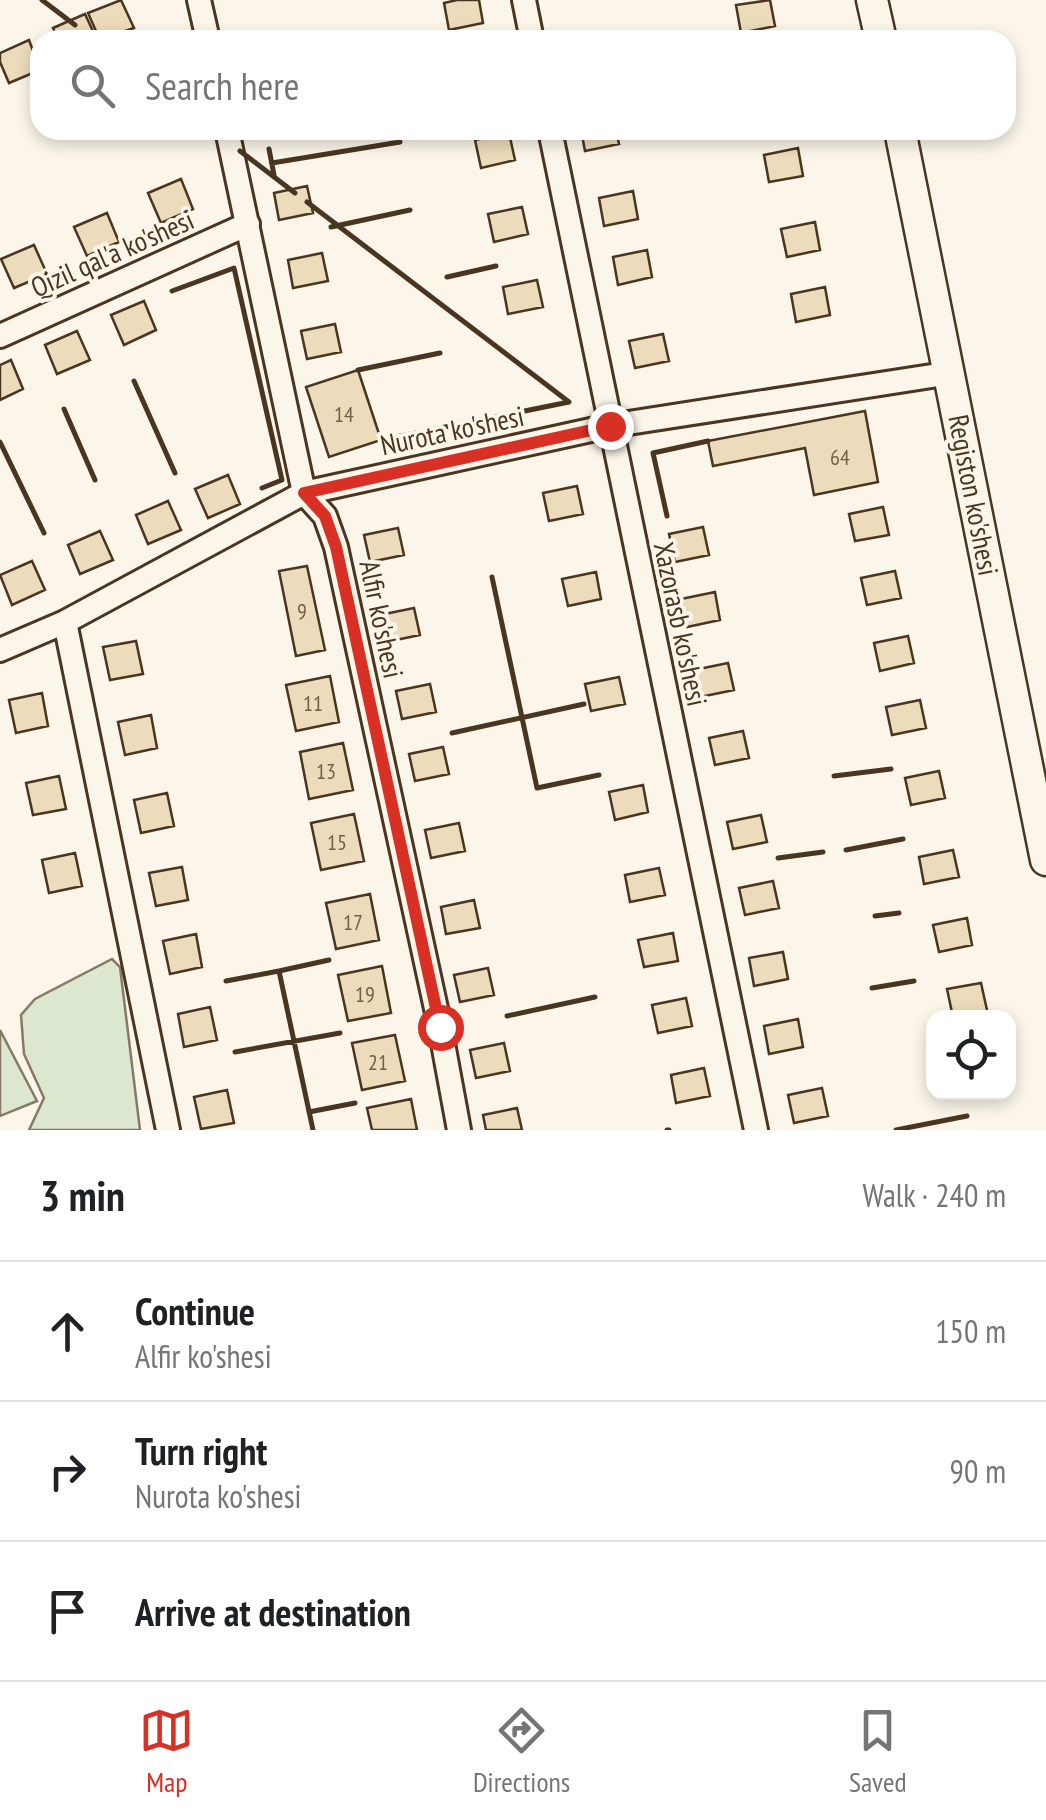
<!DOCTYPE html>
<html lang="en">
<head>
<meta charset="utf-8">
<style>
  :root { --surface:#fff; --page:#f6f6f6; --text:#202124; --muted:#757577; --line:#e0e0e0; --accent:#d93025 }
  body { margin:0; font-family:"PT Sans Narrow",sans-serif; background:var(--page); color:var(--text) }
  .controls { position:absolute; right:30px; bottom:30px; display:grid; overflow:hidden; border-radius:20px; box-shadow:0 5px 15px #0003 }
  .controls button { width:90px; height:90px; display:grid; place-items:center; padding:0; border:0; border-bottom:2px solid var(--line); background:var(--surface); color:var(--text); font:50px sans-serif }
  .stop { position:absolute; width:30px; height:30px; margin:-22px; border:8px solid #d93025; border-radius:50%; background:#fff }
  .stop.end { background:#d93025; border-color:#fff; box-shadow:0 2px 10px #0008 }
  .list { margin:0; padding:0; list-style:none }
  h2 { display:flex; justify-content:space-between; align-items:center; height:130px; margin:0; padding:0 40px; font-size:42px }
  h2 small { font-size:32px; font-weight:400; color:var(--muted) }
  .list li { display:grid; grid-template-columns:65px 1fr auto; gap:30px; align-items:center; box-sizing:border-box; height:140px; padding:0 40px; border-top:2px solid var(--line) }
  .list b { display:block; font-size:38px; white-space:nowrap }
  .list p { margin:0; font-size:32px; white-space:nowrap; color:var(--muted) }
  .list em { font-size:32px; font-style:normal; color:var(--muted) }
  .icon { flex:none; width:55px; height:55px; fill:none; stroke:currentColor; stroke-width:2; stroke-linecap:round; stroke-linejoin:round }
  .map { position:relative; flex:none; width:1046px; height:1130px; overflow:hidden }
  .search { position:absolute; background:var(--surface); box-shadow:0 5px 15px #0003; left:30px; right:30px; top:30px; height:110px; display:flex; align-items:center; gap:25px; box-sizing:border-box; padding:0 35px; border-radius:30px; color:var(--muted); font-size:38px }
  .sheet { height:550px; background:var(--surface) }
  nav { display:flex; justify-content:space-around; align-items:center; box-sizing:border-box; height:140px; border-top:2px solid var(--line); background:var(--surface); font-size:28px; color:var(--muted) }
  nav a { display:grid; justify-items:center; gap:5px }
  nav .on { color:var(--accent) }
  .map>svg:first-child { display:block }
  .green { fill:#dce7d0; stroke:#887966; stroke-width:2.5 }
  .building { fill:#ecdcbc; stroke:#4a3520; stroke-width:2.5 }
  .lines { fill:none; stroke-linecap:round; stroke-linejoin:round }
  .street-casing { stroke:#4a3520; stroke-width:28 }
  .secondary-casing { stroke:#4a3520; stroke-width:35 }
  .street { stroke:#fbf6e9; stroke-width:22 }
  .secondary { stroke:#fbf6e9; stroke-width:30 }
  .wall { stroke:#4a3520; stroke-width:5 }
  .route { stroke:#d93025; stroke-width:12 }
  .labels { text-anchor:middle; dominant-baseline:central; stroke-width:8; stroke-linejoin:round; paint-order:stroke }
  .number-label { font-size:22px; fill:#725f47 }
  .street-label { font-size:28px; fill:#4a3520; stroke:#fbf6e9 }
</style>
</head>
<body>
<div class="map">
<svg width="1046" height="1130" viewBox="0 0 1046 1130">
  <rect width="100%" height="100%" fill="#fbf6e9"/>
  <path class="green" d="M112 959 120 967 140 1130H29L44 1098 24 1054 21 1015 35 999Z
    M0 1030 37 1101 0 1116Z"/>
  <path class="building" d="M121 0 134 28 100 40 88 13Z
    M457 0H479L483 23 449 30 444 3Z
    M770 0 775 26 741 33 736 5Z
    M85 14 97 40H58L53 28Z
    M29 40 40 70 9 83 0 62V53Z
    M581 130H616L619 144 585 151Z
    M509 133 515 160 481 168 475 140Z
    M798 148 803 176 769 182 764 155Z
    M181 179 193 209 161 223 148 193Z
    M307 186 313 213 279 220 274 193Z
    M633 191 638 219 604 226 599 198Z
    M522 207 528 234 494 242 488 214Z
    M107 213 119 242 87 256 74 227Z
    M815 222 820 250 787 257 781 229Z
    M34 245 47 274 14 288 1 259Z
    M647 250 652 277 618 285 613 257Z
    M322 253 328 281 293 288 288 260Z
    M537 280 543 307 508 314 503 287Z
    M825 287 830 315 796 322 791 294Z
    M144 301 156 330 124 345 111 315Z
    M335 324 341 352 307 359 301 331Z
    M77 331 90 360 57 374 45 345Z
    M663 334 669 361 635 368 629 341Z
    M11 360 23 389 0 400V365Z
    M358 370 381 440 329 457 306 387Z
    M865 411 878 482 814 495 805 448 713 466 708 441Z
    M228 475 240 504 208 518 195 489Z
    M577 486 583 514 549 521 543 493Z
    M168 501 181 530 148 544 136 515Z
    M883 507 889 535 855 541 849 514Z
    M703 527 709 555 675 562 669 534Z
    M398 528 404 555 370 562 364 535Z
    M100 531 113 560 80 574 68 545Z
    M32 561 45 590 12 605 0 575Z
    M307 566 325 650 296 656 279 571Z
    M895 571 901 598 867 605 861 578Z
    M596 572 601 599 568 606 562 579Z
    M715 592 720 620 687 627 681 599Z
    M414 608 420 635 386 642 380 615Z
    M908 636 914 663 880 671 874 643Z
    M136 641 143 674 110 680 103 647Z
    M728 663 734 690 700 697 694 670Z
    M330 676 339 722 296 731 286 685Z
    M619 677 625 704 591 711 585 684Z
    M430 684 436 712 402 719 396 691Z
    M42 693 48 726 16 733 9 700Z
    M920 700 926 728 892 735 886 707Z
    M151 715 157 748 125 755 118 722Z
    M743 731 749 758 715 765 709 738Z
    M343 743 353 790 309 799 300 752Z
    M443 747 449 774 415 781 409 754Z
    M939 771 945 798 911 805 905 778Z
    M59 776 66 809 33 815 26 783Z
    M643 785 648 812 615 820 609 792Z
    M167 793 174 826 141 833 134 800Z
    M354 814 364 861 321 870 311 823Z
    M761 815 767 842 733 849 727 822Z
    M459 823 465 851 431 858 425 830Z
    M953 850 959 877 924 884 919 857Z
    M75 853 82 886 49 893 42 860Z
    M182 867 188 900 156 906 149 873Z
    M659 868 665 895 630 902 625 875Z
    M773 881 779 908 745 915 739 888Z
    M370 894 379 940 336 949 326 903Z
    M474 900 480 928 446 934 441 907Z
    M967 918 972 945 939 952 933 925Z
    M673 933 678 961 644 967 638 940Z
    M196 934 202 967 170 974 163 941Z
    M783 952 788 979 754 986 749 958Z
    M382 966 391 1013 348 1021 338 975Z
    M488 968 494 995 460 1002 454 975Z
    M981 983 987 1010 953 1017 947 989Z
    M686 998 692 1026 658 1033 652 1005Z
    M210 1007 217 1040 184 1047 178 1014Z
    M798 1019 803 1047 769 1054 764 1026Z
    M395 1035 405 1081 362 1090 352 1043Z
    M504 1043 510 1071 476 1078 470 1050Z
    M704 1068 710 1096 676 1103 671 1075Z
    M822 1088 828 1116 794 1123 788 1095Z
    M227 1090 234 1123 201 1129 194 1097Z
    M411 1099 417 1130H372L367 1108Z
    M517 1108 522 1130H486L483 1115Z"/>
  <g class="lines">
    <g class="street-casing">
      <path id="street" d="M199 0 208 40
        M524 0 532 40
        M227 130 304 493 325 516 336 547 440 1027 459 1130
        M550 130 756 1130
        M0 336 248 224
        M65 622 168 1130
        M0 650 65 622 304 493 609 426 951 373"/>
    </g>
    <g class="secondary-casing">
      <path id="secondary" d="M872 0 881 40
        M900 130 1046 860"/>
    </g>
    <use href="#street" class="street"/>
    <use href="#secondary" class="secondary"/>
    <path class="wall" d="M42 0 75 25
      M414 136 445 130
      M269 149 274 175
      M240 151 295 193
      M272 163 400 142
      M307 202 569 402 381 440
      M331 227 410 210
      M447 277 496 266
      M172 291 234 268 282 480 262 488
      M358 370 440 353
      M134 381 175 473
      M64 409 95 480
      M0 442 44 533
      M667 516 653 453 708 441
      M492 577 537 788 599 775
      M452 733 584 704
      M834 776 891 769
      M846 850 903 839
      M778 858 823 852
      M875 916 899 913
      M226 981 279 971
      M872 988 914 981
      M507 1016 595 997
      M235 1052 340 1033
      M309 1112 355 1103
      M313 1130 279 971 329 960
      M667 1130H669
      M896 1130 967 1116"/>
  </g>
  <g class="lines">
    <path class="route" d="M440 1027 336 547 325 516 304 493 610 426"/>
  </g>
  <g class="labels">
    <g class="number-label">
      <text x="344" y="414">14</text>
      <text x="840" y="457">64</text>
      <text x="302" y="611">9</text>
      <text x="313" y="703">11</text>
      <text x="326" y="771">13</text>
      <text x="337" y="842">15</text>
      <text x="353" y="922">17</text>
      <text x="365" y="994">19</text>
      <text x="378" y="1062">21</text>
    </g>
    <g class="street-label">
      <text transform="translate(112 253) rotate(-24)">Qizil qal'a ko'shesi</text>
      <text transform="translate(452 430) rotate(-12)">Nurota ko'shesi</text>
      <text transform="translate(974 495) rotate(79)">Registon ko'shesi</text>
      <text transform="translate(382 619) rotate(78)">Alfir ko'shesi</text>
      <text transform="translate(681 624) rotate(78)">Xazorasb ko'shesi</text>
    </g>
  </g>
</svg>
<div class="controls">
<button><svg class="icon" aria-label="locate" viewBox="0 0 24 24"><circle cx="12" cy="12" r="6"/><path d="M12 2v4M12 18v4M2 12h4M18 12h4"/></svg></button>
</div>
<div class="stop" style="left:440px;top:1027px"></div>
<div class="stop end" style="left:610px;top:426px"></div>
<div class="search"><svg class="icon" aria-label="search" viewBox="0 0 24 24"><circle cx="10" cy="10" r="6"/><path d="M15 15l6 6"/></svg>Search here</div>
</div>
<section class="sheet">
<h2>3 min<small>Walk · 240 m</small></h2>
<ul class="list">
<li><svg class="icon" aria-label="ahead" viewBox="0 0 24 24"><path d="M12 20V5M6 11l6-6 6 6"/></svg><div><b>Continue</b><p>Alfir ko'shesi</p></div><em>150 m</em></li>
<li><svg class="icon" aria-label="right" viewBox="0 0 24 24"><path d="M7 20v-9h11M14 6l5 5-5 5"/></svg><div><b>Turn right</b><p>Nurota ko'shesi</p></div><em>90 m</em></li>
<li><svg class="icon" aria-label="arrive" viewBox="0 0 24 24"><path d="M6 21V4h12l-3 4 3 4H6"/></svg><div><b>Arrive at destination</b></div></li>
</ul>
</section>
<nav>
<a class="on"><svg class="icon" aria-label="map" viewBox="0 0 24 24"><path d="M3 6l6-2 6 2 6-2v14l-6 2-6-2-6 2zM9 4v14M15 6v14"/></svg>Map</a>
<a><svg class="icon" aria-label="directions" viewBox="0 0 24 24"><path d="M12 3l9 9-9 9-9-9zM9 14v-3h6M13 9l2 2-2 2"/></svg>Directions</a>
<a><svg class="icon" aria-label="saved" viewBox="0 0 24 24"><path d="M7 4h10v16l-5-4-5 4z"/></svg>Saved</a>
</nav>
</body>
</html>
